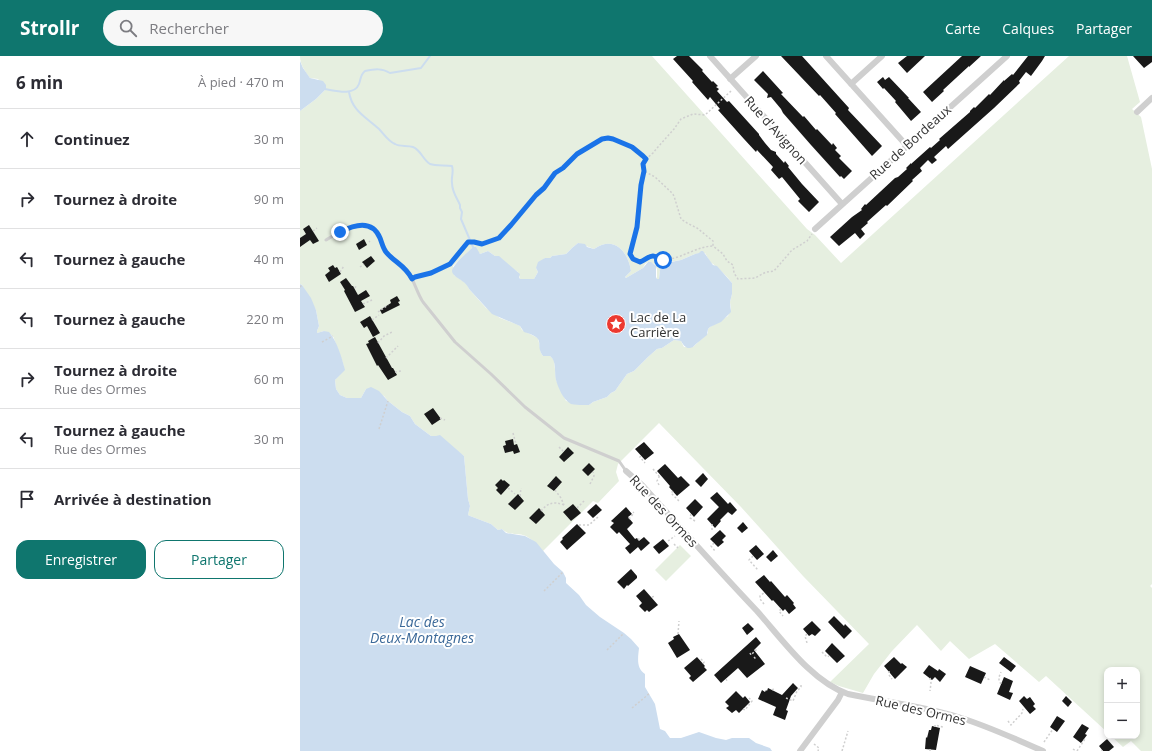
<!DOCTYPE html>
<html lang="fr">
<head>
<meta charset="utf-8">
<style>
  :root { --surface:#fff; --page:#f7f7f7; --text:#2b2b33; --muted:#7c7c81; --line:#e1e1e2; --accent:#0f766e }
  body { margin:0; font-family:"Open Sans",sans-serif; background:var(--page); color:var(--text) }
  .controls { position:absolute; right:12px; bottom:12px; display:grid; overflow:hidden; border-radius:8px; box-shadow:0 2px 6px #0003 }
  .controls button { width:36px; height:36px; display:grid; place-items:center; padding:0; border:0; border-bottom:1px solid var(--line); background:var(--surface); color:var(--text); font:20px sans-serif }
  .stop { position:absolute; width:12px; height:12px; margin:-9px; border:3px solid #1a73e8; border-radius:50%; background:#fff }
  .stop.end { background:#1a73e8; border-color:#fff; box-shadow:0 1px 4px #0008 }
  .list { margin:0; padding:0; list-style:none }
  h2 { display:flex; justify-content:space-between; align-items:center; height:52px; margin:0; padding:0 16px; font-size:17px }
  h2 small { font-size:13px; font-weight:400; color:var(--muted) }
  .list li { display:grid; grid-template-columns:26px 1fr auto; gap:12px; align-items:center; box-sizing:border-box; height:60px; padding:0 16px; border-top:1px solid var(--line) }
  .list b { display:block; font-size:15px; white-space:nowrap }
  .list p { margin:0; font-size:13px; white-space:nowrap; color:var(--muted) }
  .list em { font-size:13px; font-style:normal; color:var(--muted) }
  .actions { display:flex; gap:8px; padding:12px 16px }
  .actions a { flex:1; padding:9px 0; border:1px solid var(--accent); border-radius:12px; text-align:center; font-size:14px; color:var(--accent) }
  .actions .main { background:var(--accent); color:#fff }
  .icon { flex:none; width:22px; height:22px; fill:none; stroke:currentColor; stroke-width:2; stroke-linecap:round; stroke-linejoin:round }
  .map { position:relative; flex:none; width:852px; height:695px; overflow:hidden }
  header { display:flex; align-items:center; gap:24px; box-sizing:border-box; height:56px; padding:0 20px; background:var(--accent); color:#fff }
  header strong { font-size:19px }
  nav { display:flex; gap:22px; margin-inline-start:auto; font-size:14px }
  .search { width:280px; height:36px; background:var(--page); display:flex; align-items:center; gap:10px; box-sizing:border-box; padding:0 14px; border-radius:22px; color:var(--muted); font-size:15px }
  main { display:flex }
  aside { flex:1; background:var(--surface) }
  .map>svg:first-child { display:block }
  .green { fill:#e6efe0; fill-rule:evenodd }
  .water { fill:#ccddef }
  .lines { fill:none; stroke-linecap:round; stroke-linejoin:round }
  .stream { stroke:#ccddef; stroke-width:2 }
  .building { fill:#191919 }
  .path { stroke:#cfcfcf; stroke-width:1.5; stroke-dasharray:2 2; stroke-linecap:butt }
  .lane { stroke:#cfcfcf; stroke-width:3 }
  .street { stroke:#cfcfcf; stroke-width:6 }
  .route { stroke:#1a73e8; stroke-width:5 }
  .labels { text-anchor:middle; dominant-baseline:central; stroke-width:4; stroke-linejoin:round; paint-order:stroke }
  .street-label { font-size:13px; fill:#323232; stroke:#fff }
  .poi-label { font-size:13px; fill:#323232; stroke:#fff; text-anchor:start }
  .water-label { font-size:14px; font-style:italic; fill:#3b6999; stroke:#fff }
</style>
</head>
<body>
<header>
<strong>Strollr</strong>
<div class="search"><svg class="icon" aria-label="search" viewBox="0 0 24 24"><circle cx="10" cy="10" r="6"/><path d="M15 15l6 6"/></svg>Rechercher</div>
<nav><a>Carte</a><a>Calques</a><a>Partager</a></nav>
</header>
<main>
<aside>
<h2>6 min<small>À pied · 470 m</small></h2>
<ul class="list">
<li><svg class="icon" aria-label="ahead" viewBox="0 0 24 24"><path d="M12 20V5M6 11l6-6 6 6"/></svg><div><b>Continuez</b></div><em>30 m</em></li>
<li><svg class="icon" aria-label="right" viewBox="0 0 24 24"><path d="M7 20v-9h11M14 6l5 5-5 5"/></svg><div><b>Tournez à droite</b></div><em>90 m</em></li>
<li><svg class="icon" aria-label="left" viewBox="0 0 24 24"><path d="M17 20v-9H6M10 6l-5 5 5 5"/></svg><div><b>Tournez à gauche</b></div><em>40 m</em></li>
<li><svg class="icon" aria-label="left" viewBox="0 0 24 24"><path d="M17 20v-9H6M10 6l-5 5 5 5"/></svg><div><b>Tournez à gauche</b></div><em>220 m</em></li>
<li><svg class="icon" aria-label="right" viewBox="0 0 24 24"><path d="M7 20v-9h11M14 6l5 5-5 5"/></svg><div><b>Tournez à droite</b><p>Rue des Ormes</p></div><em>60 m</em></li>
<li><svg class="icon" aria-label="left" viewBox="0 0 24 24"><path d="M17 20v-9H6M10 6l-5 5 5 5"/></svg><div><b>Tournez à gauche</b><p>Rue des Ormes</p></div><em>30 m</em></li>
<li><svg class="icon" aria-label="arrive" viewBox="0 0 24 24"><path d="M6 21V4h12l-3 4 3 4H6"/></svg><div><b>Arrivée à destination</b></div></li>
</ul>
<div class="actions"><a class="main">Enregistrer</a><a>Partager</a></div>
</aside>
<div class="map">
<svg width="852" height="695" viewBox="0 0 852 695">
  <rect width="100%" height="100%" fill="#fff"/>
  <path class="green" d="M0 0H352L507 173 515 179 541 207 769 0H827L840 46 832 53 841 61 852 113V528L850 530 852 532V695H841L831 685 823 691 811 680H837V614H807V676L746 620 739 626 695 588 669 603 650 585 641 595 617 569 592 595 574 618 563 637 539 630 530 626 569 588 503 520 441 451 359 367 318 408 316 416 319 425 298 447 293 445 243 495C238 490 233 484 226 480 217 476 210 481 202 473L198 474 191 468 170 460 168 459 170 450 168 443 164 400 136 380H131L115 368 110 360 102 356 88 345 84 340 66 333 61 342H47L40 339 36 333 35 324 44 314 43 307 33 280 24 275 17 277V275L19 270 16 254 2 229 0 228V55L16 43 26 33 18 23 10 22C5 15 0 9 0 0ZM278 187 294 193C314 179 328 195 331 215L325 221 326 222 343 212 345 208 348 206 354 208 357 213V223H359L360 214 363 207 381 204 395 198 405 197C407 200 409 206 413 208 419 213 427 220 432 227V238L430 246 431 252 428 260 410 271 408 273V277L393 291H384L381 285 374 284 362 292 357 293 348 301 334 315 327 318 315 335 311 337 307 341 293 346 289 349H284L266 345 256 324 254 304 250 300H243L241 297 238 282 222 274 220 270 216 268 200 262 186 252 169 233 167 228 154 219 153 210 173 191 180 198 188 195 195 200 202 203 210 211 218 216 220 223H234L238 216 236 212 245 202H250L252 200 266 198 272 192Z
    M380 489 391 500 366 525 355 514Z"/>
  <path class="water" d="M0 5 3 12 10 22 23 25 26 29V33L16 43 0 55Z
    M278 187 285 188 287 191 294 193C314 179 328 195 331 215L325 221 326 222 343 212 348 206H351L356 210V221L357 223H359L360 214 363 207H366L381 204 395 198 399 197 401 195H403L413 209 417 210 432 227V238L430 246 431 256 421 266 410 271 408 273 407 279 396 288 393 291C387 294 384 290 381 285L374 284 362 292 357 293 348 301 334 315 327 318 315 335 311 337 307 341 293 346 289 349C286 349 273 349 271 348 263 344 258 331 256 324 254 316 257 305 250 300H243C234 287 248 283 224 276L220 270 192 258 169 233C166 226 160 224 155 220 154 219 152 217 152 215 152 209 169 195 173 191H176L180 198 188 195 195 200H199L220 218 219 221 220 223H234L238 216 236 212 238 206 245 202H250L252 200 266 198 272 192Z
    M0 228 2 229 11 242 16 254 19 270 17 275V277L24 275 29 276C37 285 42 302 45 314L35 324 36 333 40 339 47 342H61L66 333 71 331 79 335 88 345 102 356 110 360 115 368 131 380H136L140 379 164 400 168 443 170 450 168 459 170 460 191 468 198 474 202 473 206 477 225 480 236 486 254 508 263 516 266 522V527L279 539 286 549 300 561 324 577 331 583 339 592C338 602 336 612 345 618V631L355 648 360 673 365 675 370 682H381L399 676 416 682 426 684 432 682H449L456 687 470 692 472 695H0Z"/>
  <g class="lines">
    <path class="stream" d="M24 33C33 34 54 41 59 28 61 23 60 19 65 15 75 13 82 12 90 17L121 12 130 0
      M49 36C52 55 66 61 79 73 84 78 88 85 95 88 100 91 107 89 113 91 121 94 123 104 130 108 136 110 145 109 152 110 154 116 151 121 152 127 152 136 157 142 160 149V152L162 156 161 163 173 191"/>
  </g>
  <path class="building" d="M377 0H389L403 14 402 15 412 26 413 25 418 30 416 31 419 33 417 35 427 46 429 45 459 78V79L465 87 471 94 476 96V98L484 107 485 105 489 110 488 111 502 128 519 146 509 156 498 145 500 143 482 121 479 123 471 114 473 111 457 94 456 96 444 83 418 54 420 53 410 41 408 44 392 26 393 25 373 3Z
    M481 0H502L549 52 548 54 582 90 572 100 535 58 536 57 520 39 519 40Z
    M607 0H625L607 17 598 7Z
    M662 0H681L669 11V10L643 34 644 35 632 46 623 36Z
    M728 0H745L742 5 731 20 726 16 719 25 720 27 694 52 648 93 646 90 634 101 637 104 632 108 628 104 620 112 622 115 612 124 613 125 587 150 586 149 567 166 568 167 561 173 565 178 560 183 555 177 539 190 530 181 552 161 562 154 561 153 565 148 566 149 595 122 598 121 607 113 606 112 611 107V108L630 91 631 92 640 84 639 83 670 56V55L674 51 675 52 689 38 690 39 704 24V25L712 18 713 19Z
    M833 0H852V6L844 12Z
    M463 15 483 37 481 38 503 61 504 60 516 74 517 73 532 89 533 87 537 92 535 94 541 100 539 102 552 115 544 123 541 120 540 121 511 89 483 57 481 53 471 41 467 42 468 38 454 24Z
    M583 21 585 24 589 21 609 42H608L621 56 611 65 595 46 596 45 584 32 583 33 577 26Z
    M9 169 19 185 13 188 10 184 0 191V182L6 178 3 173Z
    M64 183 67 189 59 194 56 188Z
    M71 200 75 205 67 212 62 206Z
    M33 209 35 212 37 211 41 218 29 226 25 219 30 215 28 212Z
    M46 222 52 230H53L58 239 66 234 70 240 61 245 65 251 55 256 44 235 45 234 40 226Z
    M97 240 100 245 98 246 100 249 82 258 80 254 91 247 90 244Z
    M70 260 80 277 73 281 67 270 64 272 60 266Z
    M75 281 92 312H93L97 319 88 324 78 309 77 310 66 288 69 287 68 285Z
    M133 352 141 363 132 369 124 358Z
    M213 383 214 389 217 388 220 396 214 398 213 395 205 397 203 390 206 389 205 385Z
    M344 386 354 397 345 404 335 393Z
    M268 391 274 397 264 406 259 401Z
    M289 407 295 413 288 420 282 414Z
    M365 408 378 422 381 420 390 429 377 440 369 431 370 430 357 415Z
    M403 417 408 423 401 431 395 425Z
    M256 420 262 426 254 435 247 430Z
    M201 423 203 425 204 424 210 429 201 439 196 434 198 432 195 429Z
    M417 436 428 448 430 446 437 454 432 459 428 456 420 464 421 465 415 472 407 463 419 451 410 442Z
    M218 438 224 445 215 454 208 448Z
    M395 443 403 451 394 461 386 452Z
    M273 448 281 457 271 465 263 456Z
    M296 448 302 454 293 462 287 456Z
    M326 451 332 458 328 461 333 467 327 473 335 483 337 482 339 485 344 481 350 487 341 495 338 491 330 498 325 492 330 488 319 476 317 478 310 471 314 467 311 465Z
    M239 452 245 459 236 468 229 462Z
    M443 466 448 472 442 477 437 472Z
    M277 468 286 477 267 494 260 486 263 483 262 482Z
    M420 474 426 480 422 484 424 486 418 491 410 483Z
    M363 483 369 490 359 498 353 491Z
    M456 489 464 498 457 504 449 495Z
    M473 494 478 500 471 506 466 501Z
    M331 513 337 520V522L328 530 327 529 324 533 317 526Z
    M464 519 470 526 471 525 485 541 487 539 494 547 493 548 496 552 489 558 485 553 483 555 473 544 472 545 455 526Z
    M344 533 358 549 349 556 347 554 345 556 339 550 342 547 336 540Z
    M534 560 544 570 545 568 552 575 544 583 528 566Z
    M512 565 521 574 515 580 512 578 509 580 503 573Z
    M448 567 454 573 447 579 442 572Z
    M379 578 390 594 377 602 368 587 374 583 373 581Z
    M456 581 461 587 454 594 465 608 447 622 438 612 421 627 414 619Z
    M532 587 545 600 537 607 525 595Z
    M397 601 405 610 404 611 407 614 393 626 389 622 391 620 384 612Z
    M594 601 601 608 602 607 607 611 595 623 584 610Z
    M704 601 716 610 711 616 699 607Z
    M629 609 638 615 639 613 646 618 640 626 635 621 632 624 623 617Z
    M670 610 686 617 681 628 665 621Z
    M704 621 713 625 709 636 713 637 710 644 697 638Z
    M493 627 498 632 491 640 486 654 488 655 485 664 473 659 476 651 458 643 462 634 465 636 466 634 467 635 468 632 482 639Z
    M436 635 443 642 445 640 450 646 439 657 436 654 432 657 426 652 429 650 425 646Z
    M724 640 727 643 730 641 735 648 733 650 736 653 730 658 719 645Z
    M766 640 772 646 768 651 762 645Z
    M757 660 765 665 757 676 750 671Z
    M782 668 789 672 785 678 787 679 781 687 773 681Z
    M632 670 640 672 636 694 625 693 626 681 627 682 629 674H631Z
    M807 683 814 691 809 695H803L799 690Z"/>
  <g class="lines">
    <path class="path" d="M431 35 405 59 393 58 381 63 374 73 357 92 353 97 346 103 343 108 344 115 355 121 372 137 374 140 381 163 387 167 397 172 413 185V190L423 198 427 205 433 209 434 217 438 223 455 222 466 216 474 215 492 194 507 185 512 178
      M344 115C338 133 341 153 337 172 336 177 329 195 331 199 332 204 336 205 340 206 344 204 347 201 352 200 359 198 360 205 370 203 383 201 399 190 413 190
      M13 175 17 172
      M69 186 70 185
      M60 211 64 208
      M40 216 44 210
      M116 221 131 217 150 208 168 186H174L182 188 199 182 211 169 236 139 244 132 255 117 263 112 277 99 302 83 308 82 313 83 332 91 343 100 346 103
      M0 231 2 229
      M55 232 56 230
      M63 248 72 244
      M78 256 88 249
      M72 264 79 259
      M22 286 33 280
      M78 287 84 280 92 276
      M86 302 98 290
      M95 316 101 315
      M140 362 145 364
      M79 373 88 345
      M213 377 216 388
      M259 391 264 396
      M341 400 340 401 345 407
      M353 413 359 420
      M290 428 294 420 293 416
      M359 429 357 425 360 419
      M208 432 215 438
      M255 434 261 442 264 449
      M373 435 371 437 379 445
      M220 440 221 432
      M277 452 285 444
      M241 455C248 447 253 445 264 449
      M391 458 390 462 395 465
      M329 463 334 457 333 456
      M279 469H289L298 461
      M412 474V468
      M338 484 340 482
      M368 485 375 480
      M414 487 411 490 415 495
      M374 488 378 492
      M453 500 449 504 458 514
      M244 535 263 516
      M352 541 355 540
      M464 548 460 543V540L465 536
      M481 553 479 555 483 560
      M378 578 379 565
      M507 578 505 580 507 587
      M307 594 324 577
      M522 596 527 601 529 600
      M450 597 451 599 458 592
      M454 601 456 603
      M401 603 404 606 403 608
      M589 615V619L592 623
      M684 621 690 624
      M630 622 631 627 630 635
      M426 623 427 625
      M701 628 699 625V621L701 616
      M472 634 475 632
      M486 642 493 645 497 635 501 631V628
      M332 652 350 637
      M443 653 445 654 452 645 448 641
      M708 665 711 669 722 657 723 653
      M635 671V669L643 671
      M744 686 753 673
      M514 688 519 692 518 695
      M773 693 776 695
      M542 695 548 675
      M630 695V693
      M777 695 785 683
      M802 695V694"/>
    <path class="lane" d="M26 184C39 176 63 160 76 176 81 181 81 189 86 195 92 204 102 208 108 216 114 224 117 237 123 246L155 286 191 318 225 351 264 382 319 405 326 415"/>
    <path class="street" d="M410 0 542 148
      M526 0 607 90
      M430 23 456 0
      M551 28 582 0
      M837 56 852 42
      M515 173 707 0
      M326 415 342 429C380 471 418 514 457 555 482 583 512 626 548 638 585 646 622 650 658 661 688 670 715 683 743 695
      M500 695 538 644 542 636"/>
  </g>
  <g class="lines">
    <path class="route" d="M40 176C54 169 72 163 80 182 82 187 83 192 86 196 95 207 105 209 112 223L115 221 131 217 150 208 168 186H174L182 188 199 182 211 169 236 139 244 132 255 117 263 112 277 98 302 83 308 82 313 83 332 91 343 100 346 103 343 108 344 115 341 129 337 171 330 198 333 203 340 206C352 200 350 197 363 204"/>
  </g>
  <defs>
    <g id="sight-disc" transform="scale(1)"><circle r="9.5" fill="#ec3930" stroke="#fff"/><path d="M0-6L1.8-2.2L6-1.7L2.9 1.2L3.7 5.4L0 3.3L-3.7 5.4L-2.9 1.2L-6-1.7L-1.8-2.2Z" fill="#fff"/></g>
  </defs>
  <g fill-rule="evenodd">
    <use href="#sight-disc" x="316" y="268"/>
  </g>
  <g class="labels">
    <g class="street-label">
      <text transform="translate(476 74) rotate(48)">Rue d'Avignon</text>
      <text transform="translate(610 86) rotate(-42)">Rue de Bordeaux</text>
      <text transform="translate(364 455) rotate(47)">Rue des Ormes</text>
      <text transform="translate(621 654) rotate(13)">Rue des Ormes</text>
    </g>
    <g class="poi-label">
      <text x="330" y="261">Lac de La<tspan x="330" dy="15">Carrière</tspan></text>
    </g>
    <g class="water-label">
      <text x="122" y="565">Lac des<tspan x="122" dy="16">Deux-Montagnes</tspan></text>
    </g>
  </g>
</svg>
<div class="controls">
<button>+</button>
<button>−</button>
</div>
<div class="stop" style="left:363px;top:204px"></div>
<div class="stop end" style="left:40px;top:176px"></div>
</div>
</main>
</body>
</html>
